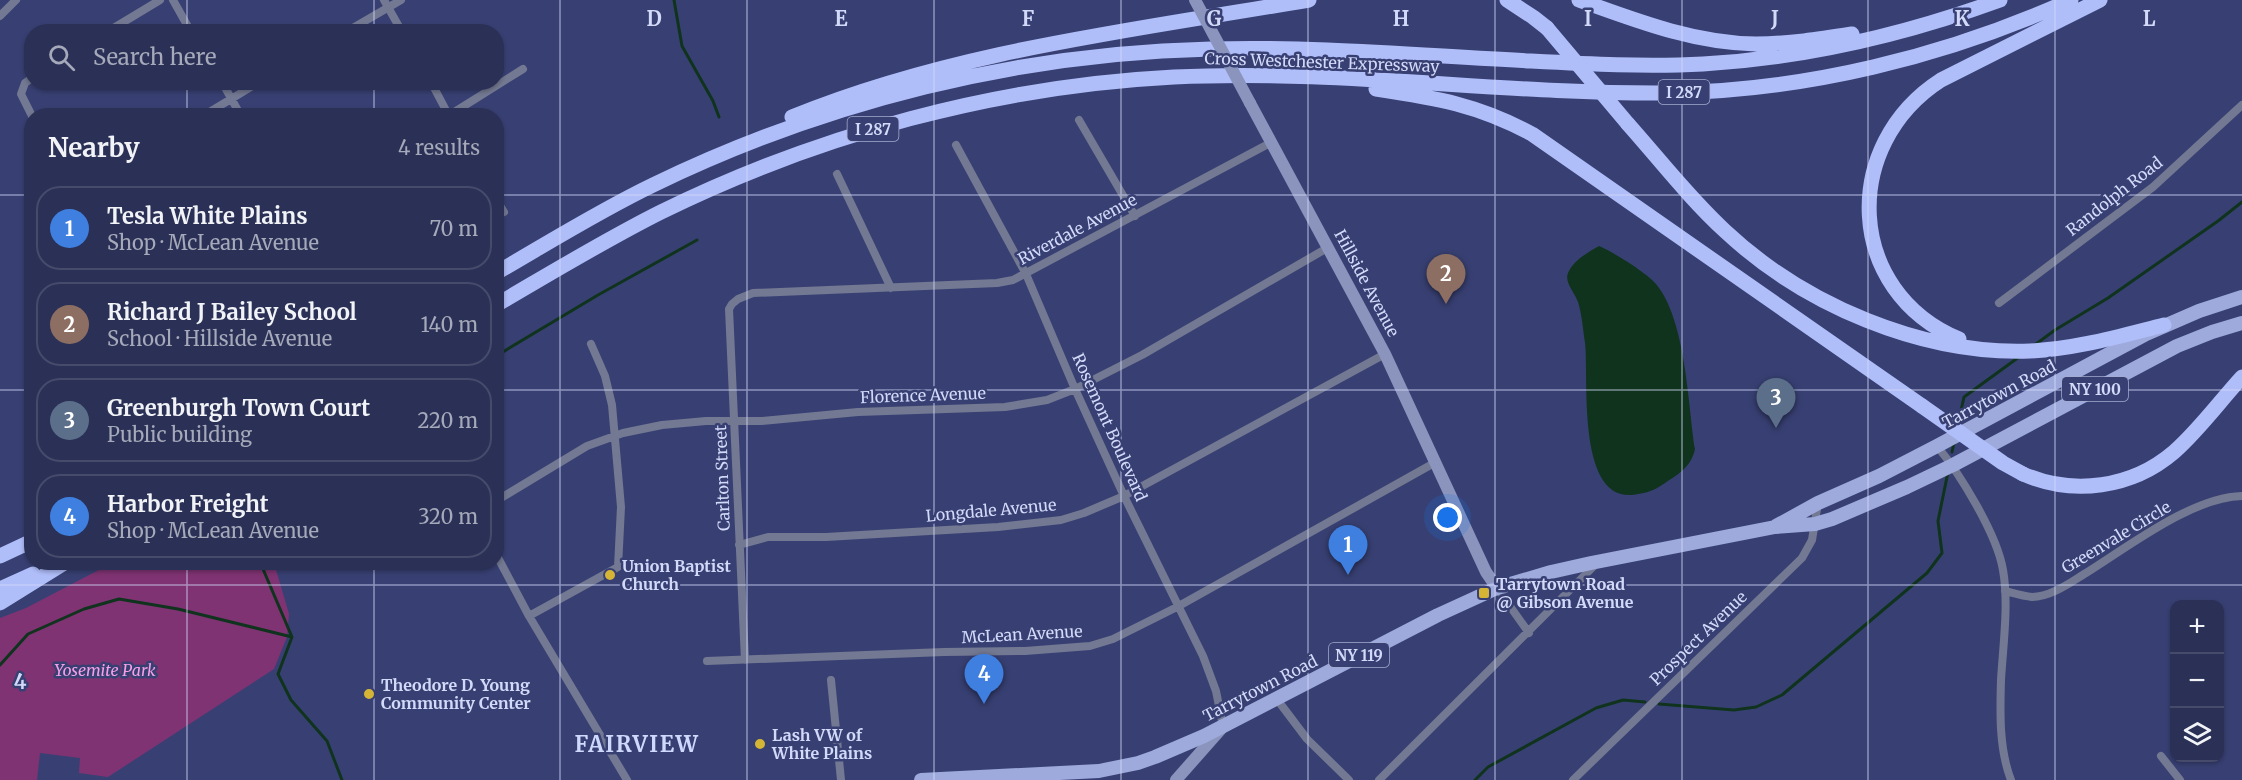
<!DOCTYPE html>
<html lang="en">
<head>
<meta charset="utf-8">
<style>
  :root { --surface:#2a3056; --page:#363c60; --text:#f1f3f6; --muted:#a5a9b9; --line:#464b6c; --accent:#ea580c }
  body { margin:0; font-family:Merriweather,serif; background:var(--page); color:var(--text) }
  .controls { position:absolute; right:18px; bottom:18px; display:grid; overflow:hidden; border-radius:12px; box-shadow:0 2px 4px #0004 }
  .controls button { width:54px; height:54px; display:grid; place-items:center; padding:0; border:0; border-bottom:2px solid var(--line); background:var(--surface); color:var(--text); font:30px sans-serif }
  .you { position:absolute; left:1448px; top:518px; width:21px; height:21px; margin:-15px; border:4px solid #fff; border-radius:50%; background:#1a73e8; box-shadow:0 0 0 9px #1a73e833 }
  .badge { display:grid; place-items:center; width:39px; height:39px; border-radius:50%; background:var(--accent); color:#fff; font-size:20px; font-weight:700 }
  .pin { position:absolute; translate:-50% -50px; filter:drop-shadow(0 2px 3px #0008) }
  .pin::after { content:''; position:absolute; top:32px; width:21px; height:18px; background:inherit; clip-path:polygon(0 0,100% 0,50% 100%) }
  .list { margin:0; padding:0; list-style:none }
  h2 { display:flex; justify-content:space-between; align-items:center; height:78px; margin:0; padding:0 24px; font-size:26px }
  h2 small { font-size:20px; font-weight:400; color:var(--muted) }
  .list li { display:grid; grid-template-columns:39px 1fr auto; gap:18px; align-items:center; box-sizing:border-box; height:84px; margin:0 12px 12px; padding:0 12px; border:2px solid var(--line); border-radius:24px }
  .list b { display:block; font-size:22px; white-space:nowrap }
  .list p { margin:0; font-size:20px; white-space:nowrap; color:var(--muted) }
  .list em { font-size:20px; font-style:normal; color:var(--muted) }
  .icon { flex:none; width:33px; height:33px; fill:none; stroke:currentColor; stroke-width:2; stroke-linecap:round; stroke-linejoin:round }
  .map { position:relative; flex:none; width:2242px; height:780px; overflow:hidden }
  .search { position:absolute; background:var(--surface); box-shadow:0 2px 4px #0004; left:24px; top:24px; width:480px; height:66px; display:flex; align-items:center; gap:15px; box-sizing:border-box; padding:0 21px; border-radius:24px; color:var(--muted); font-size:22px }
  .panel { position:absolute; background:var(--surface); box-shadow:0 2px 4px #0004; left:24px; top:108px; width:480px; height:462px; border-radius:24px }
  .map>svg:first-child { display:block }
  .green { fill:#7f3372 }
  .water { fill:#10331e }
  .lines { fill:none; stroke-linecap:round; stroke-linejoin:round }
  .stream { stroke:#10331e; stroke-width:3 }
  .minor { stroke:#737992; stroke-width:8 }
  .secondary { stroke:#8b94bc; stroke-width:12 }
  .primary { stroke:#9eaadc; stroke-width:14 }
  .motorway { stroke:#afbdf9; stroke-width:15 }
  .secondary-bridge { stroke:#8b94bc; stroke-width:12 }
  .motorway-bridge { stroke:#afbdf9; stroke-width:15 }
  .grid { fill:none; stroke:#d3daf9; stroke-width:1.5; stroke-opacity:0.55 }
  .poi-dot { fill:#d5b535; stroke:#384073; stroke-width:2 }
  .labels { text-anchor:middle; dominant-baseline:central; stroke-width:5; stroke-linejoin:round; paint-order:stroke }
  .shield { fill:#384073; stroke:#a4acd1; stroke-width:1.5 }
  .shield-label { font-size:15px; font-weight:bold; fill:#d3daf9 }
  .street-label { font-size:16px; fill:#d3daf9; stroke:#384073 }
  .poi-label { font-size:16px; font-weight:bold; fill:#d3daf9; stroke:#384073; text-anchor:start }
  .park-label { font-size:16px; font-style:italic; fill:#f89fe6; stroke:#384073 }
  .district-label { font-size:22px; font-weight:bold; letter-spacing:1.5px; fill:#cfd8fd; stroke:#384073 }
  .grid-label { font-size:20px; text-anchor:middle; font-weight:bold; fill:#d3daf9; stroke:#384073; stroke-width:5; stroke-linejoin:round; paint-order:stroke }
</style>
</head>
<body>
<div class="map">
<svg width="2242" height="780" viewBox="0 0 2242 780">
  <rect width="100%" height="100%" fill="#384073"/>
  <path class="green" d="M114 562 274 563 289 614 287 637 274 669 108 777 79 773 80 758 40 753 37 780H0V618L26 608Z"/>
  <path class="water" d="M1599 246C1613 252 1647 273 1656 284 1686 320 1688 404 1695 449 1691 468 1677 475 1662 485 1654 491 1642 494 1632 495 1576 499 1589 377 1585 343 1583 330 1582 315 1578 302 1575 293 1564 282 1568 273 1573 261 1588 252 1599 246Z"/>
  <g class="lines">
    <path class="stream" d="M674 0 682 46 713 101 719 117
      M2036 344 2055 330 2108 298 2218 221 2242 202
      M496 356 598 295 697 240
      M1958 424 1964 397 2019 357
      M1952 452 1954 443
      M260 562 292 637 278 674 291 700 327 741 342 780
      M0 665 28 634 84 609 119 599 178 609 292 637
      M1659 704 1734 710 1756 707 1782 695 1927 573 1942 553 1938 521 1948 472
      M1475 780 1488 767 1596 708 1623 700 1645 702"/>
    <path class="minor" d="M173 0 191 32
      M384 0 402 32
      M0 16 16 0
      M107 32 160 0
      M346 32 401 0
      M32 78 25 83 21 94 32 116
      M222 82 241 116
      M431 82 449 116
      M203 116 259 82
      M448 116 523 69
      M1079 120 1135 216
      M956 145 1026 274 1075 389 1124 496 1203 656 1216 691 1223 726
      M837 174 891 288
      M496 199 504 212 496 216
      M1999 303 2153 187 2242 105
      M1937 446C1960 474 1997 534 2003 570 2009 604 2003 646 2001 680 2000 713 1999 749 2011 780
      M496 501 587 446 623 433 662 425 706 421H761L858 412 1005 407 1047 400 1075 389 1142 355 1329 247
      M739 545 768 537H826L998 527 1061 520 1084 513 1124 496 1385 354
      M496 554 529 616 627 780
      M1497 588 1529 633
      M2005 591C2013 593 2023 596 2032 597 2051 597 2071 582 2086 573 2128 547 2192 497 2242 496
      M529 616 618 567 621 507 612 405 605 376 591 344
      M745 660 729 309 732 304 738 299 753 293 997 283 1013 280 1272 142
      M707 661 944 652 1025 651 1090 646 1113 639 1177 607 1436 462
      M831 680 841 780
      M1276 698 1307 739 1349 780
      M2161 756 2180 780
      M1379 780 1598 562
      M1573 780 1802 558 1812 540 1818 503"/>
    <path class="secondary" d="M1250 103 1385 354 1486 572 1497 588
      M1176 780 1221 729"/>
    <path class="primary" d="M1776 526 1818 503 1879 476 1937 446 2146 334 2199 311 2242 297
      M921 780 1099 771 1138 763 1155 757 1204 736 1438 615 1497 588 1551 572 1591 563 1775 527 1815 524 1832 519 1907 487 1953 465 2177 346 2212 332 2242 323"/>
    <path class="motorway" d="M1507 0 1533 17 1547 28
      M1579 0C1637 21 1694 43 1756 44 1788 44 1820 39 1852 34
      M1376 89C1437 98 1478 105 1532 134L1922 406
      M792 117C956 50 1136 30 1309 0
      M1628 124C1660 160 1690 199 1725 231 1804 305 1922 355 2030 351 2076 349 2120 336 2164 325
      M496 273C548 243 599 211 653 185 826 101 1019 53 1211 49 1318 46 1425 56 1531 61 1588 64 1646 67 1703 64 1805 58 1904 35 2000 0
      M496 305C551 273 605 240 661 212 820 134 996 86 1174 77 1338 69 1501 94 1666 93 1805 91 1944 57 2071 0
      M1959 339C1845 291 1840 145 1941 80L2100 0
      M2023 474C2073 496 2132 488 2174 452 2199 430 2220 401 2242 377
      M0 556 32 541
      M0 589 33 574
      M0 603 66 562"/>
    <path class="secondary-bridge" d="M1195 0 1250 103"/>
    <path class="motorway-bridge" d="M1547 28 1628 124
      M1922 406 2003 463 2023 474"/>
  </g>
  <path class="grid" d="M187 0V32M374 0V32M560 0V780M747 0V780M934 0V780M1121 0V780M1308 0V780M1495 0V780M1682 0V780M1868 0V780M2055 0V780M187 82V116M374 82V116M0 195H32M496 195H2242M0 390H32M496 390H2242M187 562V780M374 562V780M0 585H2242"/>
  <g class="poi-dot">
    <circle cx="610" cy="575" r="6"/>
    <rect x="1478" y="587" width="12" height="12" rx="3"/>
    <circle cx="369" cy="694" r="6"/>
    <circle cx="760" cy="744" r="6"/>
  </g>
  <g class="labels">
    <g class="shield">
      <rect x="1658.5" y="80" width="51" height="24" rx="4.5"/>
      <rect x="847.5" y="117" width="51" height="24" rx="4.5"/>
      <rect x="2062" y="377" width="66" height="24" rx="4.5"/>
      <rect x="1329" y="643" width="60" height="24" rx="4.5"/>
    </g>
    <g class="shield-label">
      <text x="1684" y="92">I 287</text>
      <text x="873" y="129">I 287</text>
      <text x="2095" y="389">NY 100</text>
      <text x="1359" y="655">NY 119</text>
    </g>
    <g class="street-label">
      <text transform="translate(1322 62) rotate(2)">Cross Westchester Expressway</text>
      <text transform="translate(2114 196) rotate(-38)">Randolph Road</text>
      <text transform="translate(1077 229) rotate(-28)">Riverdale Avenue</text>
      <text transform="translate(1367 283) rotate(62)">Hillside Avenue</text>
      <text transform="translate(1999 394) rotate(-28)">Tarrytown Road</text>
      <text transform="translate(923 395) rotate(-2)">Florence Avenue</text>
      <text transform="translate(1110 427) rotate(66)">Rosemont Boulevard</text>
      <text transform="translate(722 478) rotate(-92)">Carlton Street</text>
      <text transform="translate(991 510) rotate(-5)">Longdale Avenue</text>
      <text transform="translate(2116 537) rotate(-31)">Greenvale Circle</text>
      <text transform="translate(1022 634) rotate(-3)">McLean Avenue</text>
      <text transform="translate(1698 638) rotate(-44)">Prospect Avenue</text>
      <text transform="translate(1260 688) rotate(-27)">Tarrytown Road</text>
    </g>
    <g class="poi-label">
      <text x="622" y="566">Union Baptist<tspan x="622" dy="18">Church</tspan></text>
      <text x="1496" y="584">Tarrytown Road<tspan x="1496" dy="18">@ Gibson Avenue</tspan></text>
      <text x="381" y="685">Theodore D. Young<tspan x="381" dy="18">Community Center</tspan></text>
      <text x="772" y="735">Lash VW of<tspan x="772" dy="18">White Plains</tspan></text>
    </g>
    <g class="park-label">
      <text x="105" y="670">Yosemite Park</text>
    </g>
    <g class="district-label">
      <text x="637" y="744">FAIRVIEW</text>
    </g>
  </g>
  <g class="grid-label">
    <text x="654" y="26">D</text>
    <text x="841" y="26">E</text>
    <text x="1028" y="26">F</text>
    <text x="1214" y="26">G</text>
    <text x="1401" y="26">H</text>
    <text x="1588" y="26">I</text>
    <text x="1775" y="26">J</text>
    <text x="1962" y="26">K</text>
    <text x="2149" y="26">L</text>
    <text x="20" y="689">4</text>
  </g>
</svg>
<div class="controls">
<button>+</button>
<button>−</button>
<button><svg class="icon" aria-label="layers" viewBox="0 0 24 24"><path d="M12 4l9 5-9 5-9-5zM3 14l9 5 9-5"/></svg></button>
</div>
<div class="you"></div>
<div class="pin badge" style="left:1348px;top:575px;background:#3f7fe0">1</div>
<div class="pin badge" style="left:1446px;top:304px;background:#8d6e63">2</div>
<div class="pin badge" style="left:1776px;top:428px;background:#5c6f8a">3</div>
<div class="pin badge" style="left:984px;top:704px;background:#3f7fe0">4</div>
<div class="search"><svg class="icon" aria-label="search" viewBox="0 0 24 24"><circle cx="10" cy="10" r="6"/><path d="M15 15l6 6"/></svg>Search here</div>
<section class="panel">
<h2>Nearby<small>4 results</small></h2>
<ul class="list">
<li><span class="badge" style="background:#3f7fe0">1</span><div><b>Tesla White Plains</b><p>Shop · McLean Avenue</p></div><em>70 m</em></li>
<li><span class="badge" style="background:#8d6e63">2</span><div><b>Richard J Bailey School</b><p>School · Hillside Avenue</p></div><em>140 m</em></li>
<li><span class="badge" style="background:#5c6f8a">3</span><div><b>Greenburgh Town Court</b><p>Public building</p></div><em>220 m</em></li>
<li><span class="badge" style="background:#3f7fe0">4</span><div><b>Harbor Freight</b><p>Shop · McLean Avenue</p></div><em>320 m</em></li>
</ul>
</section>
</div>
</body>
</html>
